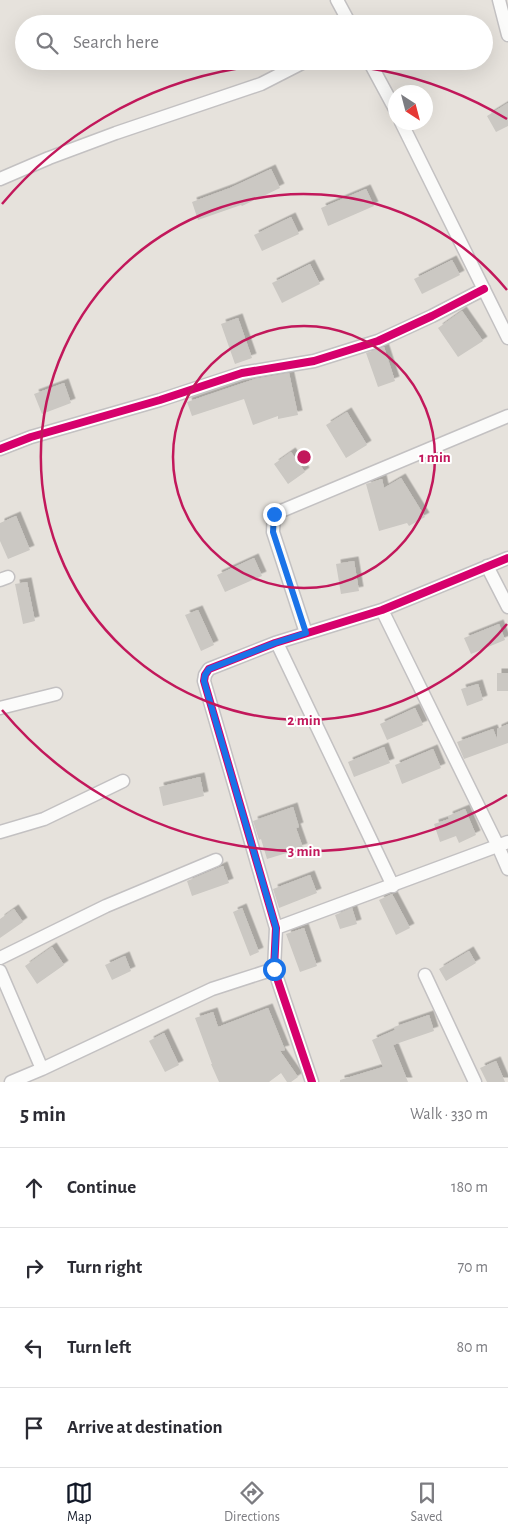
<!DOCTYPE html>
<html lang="en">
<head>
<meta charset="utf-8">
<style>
  :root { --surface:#fff; --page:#f7f7f7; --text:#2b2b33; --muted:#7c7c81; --line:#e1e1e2; --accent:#111827 }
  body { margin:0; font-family:"Alegreya Sans",sans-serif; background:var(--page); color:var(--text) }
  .compass { position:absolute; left:388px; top:85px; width:45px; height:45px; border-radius:50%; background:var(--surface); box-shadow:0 5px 20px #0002; rotate:144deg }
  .stop { position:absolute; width:15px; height:15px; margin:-11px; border:4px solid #1a73e8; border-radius:50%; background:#fff }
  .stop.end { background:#1a73e8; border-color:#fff; box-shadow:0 1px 5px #0008 }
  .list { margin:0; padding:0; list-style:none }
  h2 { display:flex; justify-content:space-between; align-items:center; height:65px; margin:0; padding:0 20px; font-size:21px }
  h2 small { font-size:16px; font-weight:400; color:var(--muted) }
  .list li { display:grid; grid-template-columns:32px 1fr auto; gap:15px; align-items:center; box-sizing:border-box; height:80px; padding:0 20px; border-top:1px solid var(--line) }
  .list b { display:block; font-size:19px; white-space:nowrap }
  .list em { font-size:16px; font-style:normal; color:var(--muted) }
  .icon { flex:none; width:28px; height:28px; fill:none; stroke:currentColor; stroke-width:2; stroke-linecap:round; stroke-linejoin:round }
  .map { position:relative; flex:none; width:508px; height:1082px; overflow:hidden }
  .search { position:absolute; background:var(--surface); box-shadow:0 5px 20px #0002; left:15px; right:15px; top:15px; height:55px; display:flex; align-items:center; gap:12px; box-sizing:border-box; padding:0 18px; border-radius:28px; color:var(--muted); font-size:19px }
  .sheet { height:385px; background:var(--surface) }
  nav { display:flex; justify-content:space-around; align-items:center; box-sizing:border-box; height:70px; border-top:1px solid var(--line); background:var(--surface); font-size:14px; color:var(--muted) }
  nav a { display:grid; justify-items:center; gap:2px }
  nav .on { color:var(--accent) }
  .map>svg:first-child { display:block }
  .building { fill:#cbc8c3; filter:url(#shadow) }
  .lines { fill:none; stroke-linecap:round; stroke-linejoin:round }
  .street-casing { stroke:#c3c1c2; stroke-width:15 }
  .street { stroke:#fbfbfa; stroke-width:12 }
  .cycleway-casing { stroke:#fff; stroke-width:11 }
  .cycleway { stroke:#d6006c; stroke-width:8 }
  .route { stroke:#1a73e8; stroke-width:6 }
  .ring { fill:none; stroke:#c2185b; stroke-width:2.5 }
  .centre { fill:#c2185b; stroke:#fff; stroke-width:2.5 }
  .ring-label { font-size:15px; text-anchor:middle; font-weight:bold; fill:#c2185b; stroke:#fff; stroke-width:4; stroke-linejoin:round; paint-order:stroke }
</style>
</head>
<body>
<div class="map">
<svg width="508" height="1082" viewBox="0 0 508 1082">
  <defs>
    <filter id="shadow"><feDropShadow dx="4.5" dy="-4.5" stdDeviation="0" flood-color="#0004"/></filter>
  </defs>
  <rect width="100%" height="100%" fill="#e6e2dc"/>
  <path class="building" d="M508 103V126L496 132 487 116Z
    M271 169 280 188 242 206 241 205 198 220 192 202 230 188Z
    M366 189 374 206 328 226 321 208Z
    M291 217 299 234 262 251 254 235Z
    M452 260 460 275 422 294 414 279Z
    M310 264 320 284 282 303 272 283Z
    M462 311 483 341 458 357 438 328Z
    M238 318 252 358 235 364 221 324Z
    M384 347 395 381 378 387 366 353Z
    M289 373 298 415 278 419V416L253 425 244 399 192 416 187 402 255 379Z
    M64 383 71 403 42 414 34 394Z
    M347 412 367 445 346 458 326 425Z
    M291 452 305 472 288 484 274 464Z
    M401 478 425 517 409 526 407 523 379 531 366 484 382 479 384 488Z
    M16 516 30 550 8 559 0 541V523Z
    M254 558 262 576 225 592 217 575Z
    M354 561 359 591 341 594 336 564Z
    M27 582 35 621 23 624 15 584Z
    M198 610 214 645 201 651 185 615Z
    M499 624 505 640 471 654 464 638Z
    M497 673H508V691H497Z
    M478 684 483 700 467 706 461 689Z
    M415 708 423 725 387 740 380 724Z
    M508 724V743L464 759 457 742 493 729 497 739V729Z
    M384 747 390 763 354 777 348 762Z
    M433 749 441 768 402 784 395 765Z
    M200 777 204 796 163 806 159 787Z
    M293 807 299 827 296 828 303 848 267 859 261 839 259 840 253 821Z
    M465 809 476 835 459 843 456 836 440 842 434 824 449 819 448 816Z
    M223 866 229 883 192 896 187 881Z
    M310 875 317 893 279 908 273 889Z
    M392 894 410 928 396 935 379 900Z
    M242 908 259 952 250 956 233 912Z
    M352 908 357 924 340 929 335 915Z
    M14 909 23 922 0 938V919Z
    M304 928 317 966 300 972 286 934Z
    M52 947 64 965 37 984 25 966Z
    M469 951 476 963 446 981 439 969Z
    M125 956 131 971 112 980 105 965Z
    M268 1008 285 1050 280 1051 298 1077 291 1082H287L281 1073 269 1082H219L211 1064H212L195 1018 213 1012 218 1027Z
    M429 1015 434 1031 393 1045 408 1082H340V1080L383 1067 372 1040 395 1030 394 1027Z
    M164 1033 179 1065 165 1072 149 1041Z
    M496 1061 505 1082H487L480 1068Z"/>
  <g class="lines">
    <g class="street-casing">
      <path id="street" d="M337 0 350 24
        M499 0 508 35
        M369 61 396 111
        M401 122 508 338
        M0 179 49 158 116 133 261 84 306 61
        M0 449 31 437 160 400 242 373 314 361 378 341 432 316 484 289
        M487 566 508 607
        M0 580 8 577
        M382 610 498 846 508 869
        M306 633 273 532 274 514 508 416
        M277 643 393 886
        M0 708 56 694
        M0 832 44 819 123 781
        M276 928 508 842
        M0 958 106 906 216 860
        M0 971 42 1069
        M425 975 475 1082
        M11 1082 42 1069 212 989 274 969
        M312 1082 274 969 276 928 204 681 205 675 209 669 275 643 382 610 508 558"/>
    </g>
    <use href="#street" class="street"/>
    <g class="cycleway-casing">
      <path id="cycleway" d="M0 449 31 437 160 400 242 373 314 361 378 341 432 316 484 289
        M312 1082 274 969 276 928 204 681 205 675 209 669 275 643 382 610 508 558"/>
    </g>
    <use href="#cycleway" class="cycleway"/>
  </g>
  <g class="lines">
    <path class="route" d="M274 514 273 532 306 633 275 643 209 669 205 675 204 681 276 928 274 969"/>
  </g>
  <g class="ring">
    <circle cx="304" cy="457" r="131"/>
    <path d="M507 624A263 263 0 1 1 507 290"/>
    <path d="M507 795A394 394 0 0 1 2 710M2 204A394 394 0 0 1 507 119"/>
  </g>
  <circle cx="304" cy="457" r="8" class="centre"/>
  <g class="ring-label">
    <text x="435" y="462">1 min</text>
    <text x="304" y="725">2 min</text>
    <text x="304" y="856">3 min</text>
  </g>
</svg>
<svg class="compass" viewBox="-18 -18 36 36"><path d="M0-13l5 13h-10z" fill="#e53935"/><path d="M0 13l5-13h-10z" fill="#7c7c81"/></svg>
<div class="stop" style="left:274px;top:969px"></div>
<div class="stop end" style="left:274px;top:514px"></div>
<div class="search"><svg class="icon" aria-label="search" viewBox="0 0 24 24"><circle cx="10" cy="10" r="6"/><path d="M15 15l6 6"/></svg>Search here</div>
</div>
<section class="sheet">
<h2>5 min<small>Walk · 330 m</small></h2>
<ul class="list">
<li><svg class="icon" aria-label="ahead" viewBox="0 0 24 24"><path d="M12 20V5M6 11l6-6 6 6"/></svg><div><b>Continue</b></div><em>180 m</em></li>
<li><svg class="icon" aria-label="right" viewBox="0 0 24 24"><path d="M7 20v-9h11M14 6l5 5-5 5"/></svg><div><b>Turn right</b></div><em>70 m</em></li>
<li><svg class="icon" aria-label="left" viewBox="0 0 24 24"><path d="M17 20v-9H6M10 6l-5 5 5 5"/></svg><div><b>Turn left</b></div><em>80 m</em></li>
<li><svg class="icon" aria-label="arrive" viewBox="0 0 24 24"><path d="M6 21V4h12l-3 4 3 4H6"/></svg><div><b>Arrive at destination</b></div></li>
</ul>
</section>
<nav>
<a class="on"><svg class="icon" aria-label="map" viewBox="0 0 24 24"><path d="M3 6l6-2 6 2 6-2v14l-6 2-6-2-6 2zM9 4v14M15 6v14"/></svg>Map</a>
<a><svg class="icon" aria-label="directions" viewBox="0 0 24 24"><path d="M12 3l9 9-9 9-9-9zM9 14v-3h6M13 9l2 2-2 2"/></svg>Directions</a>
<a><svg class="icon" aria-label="saved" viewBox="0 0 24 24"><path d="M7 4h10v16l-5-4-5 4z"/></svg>Saved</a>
</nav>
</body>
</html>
